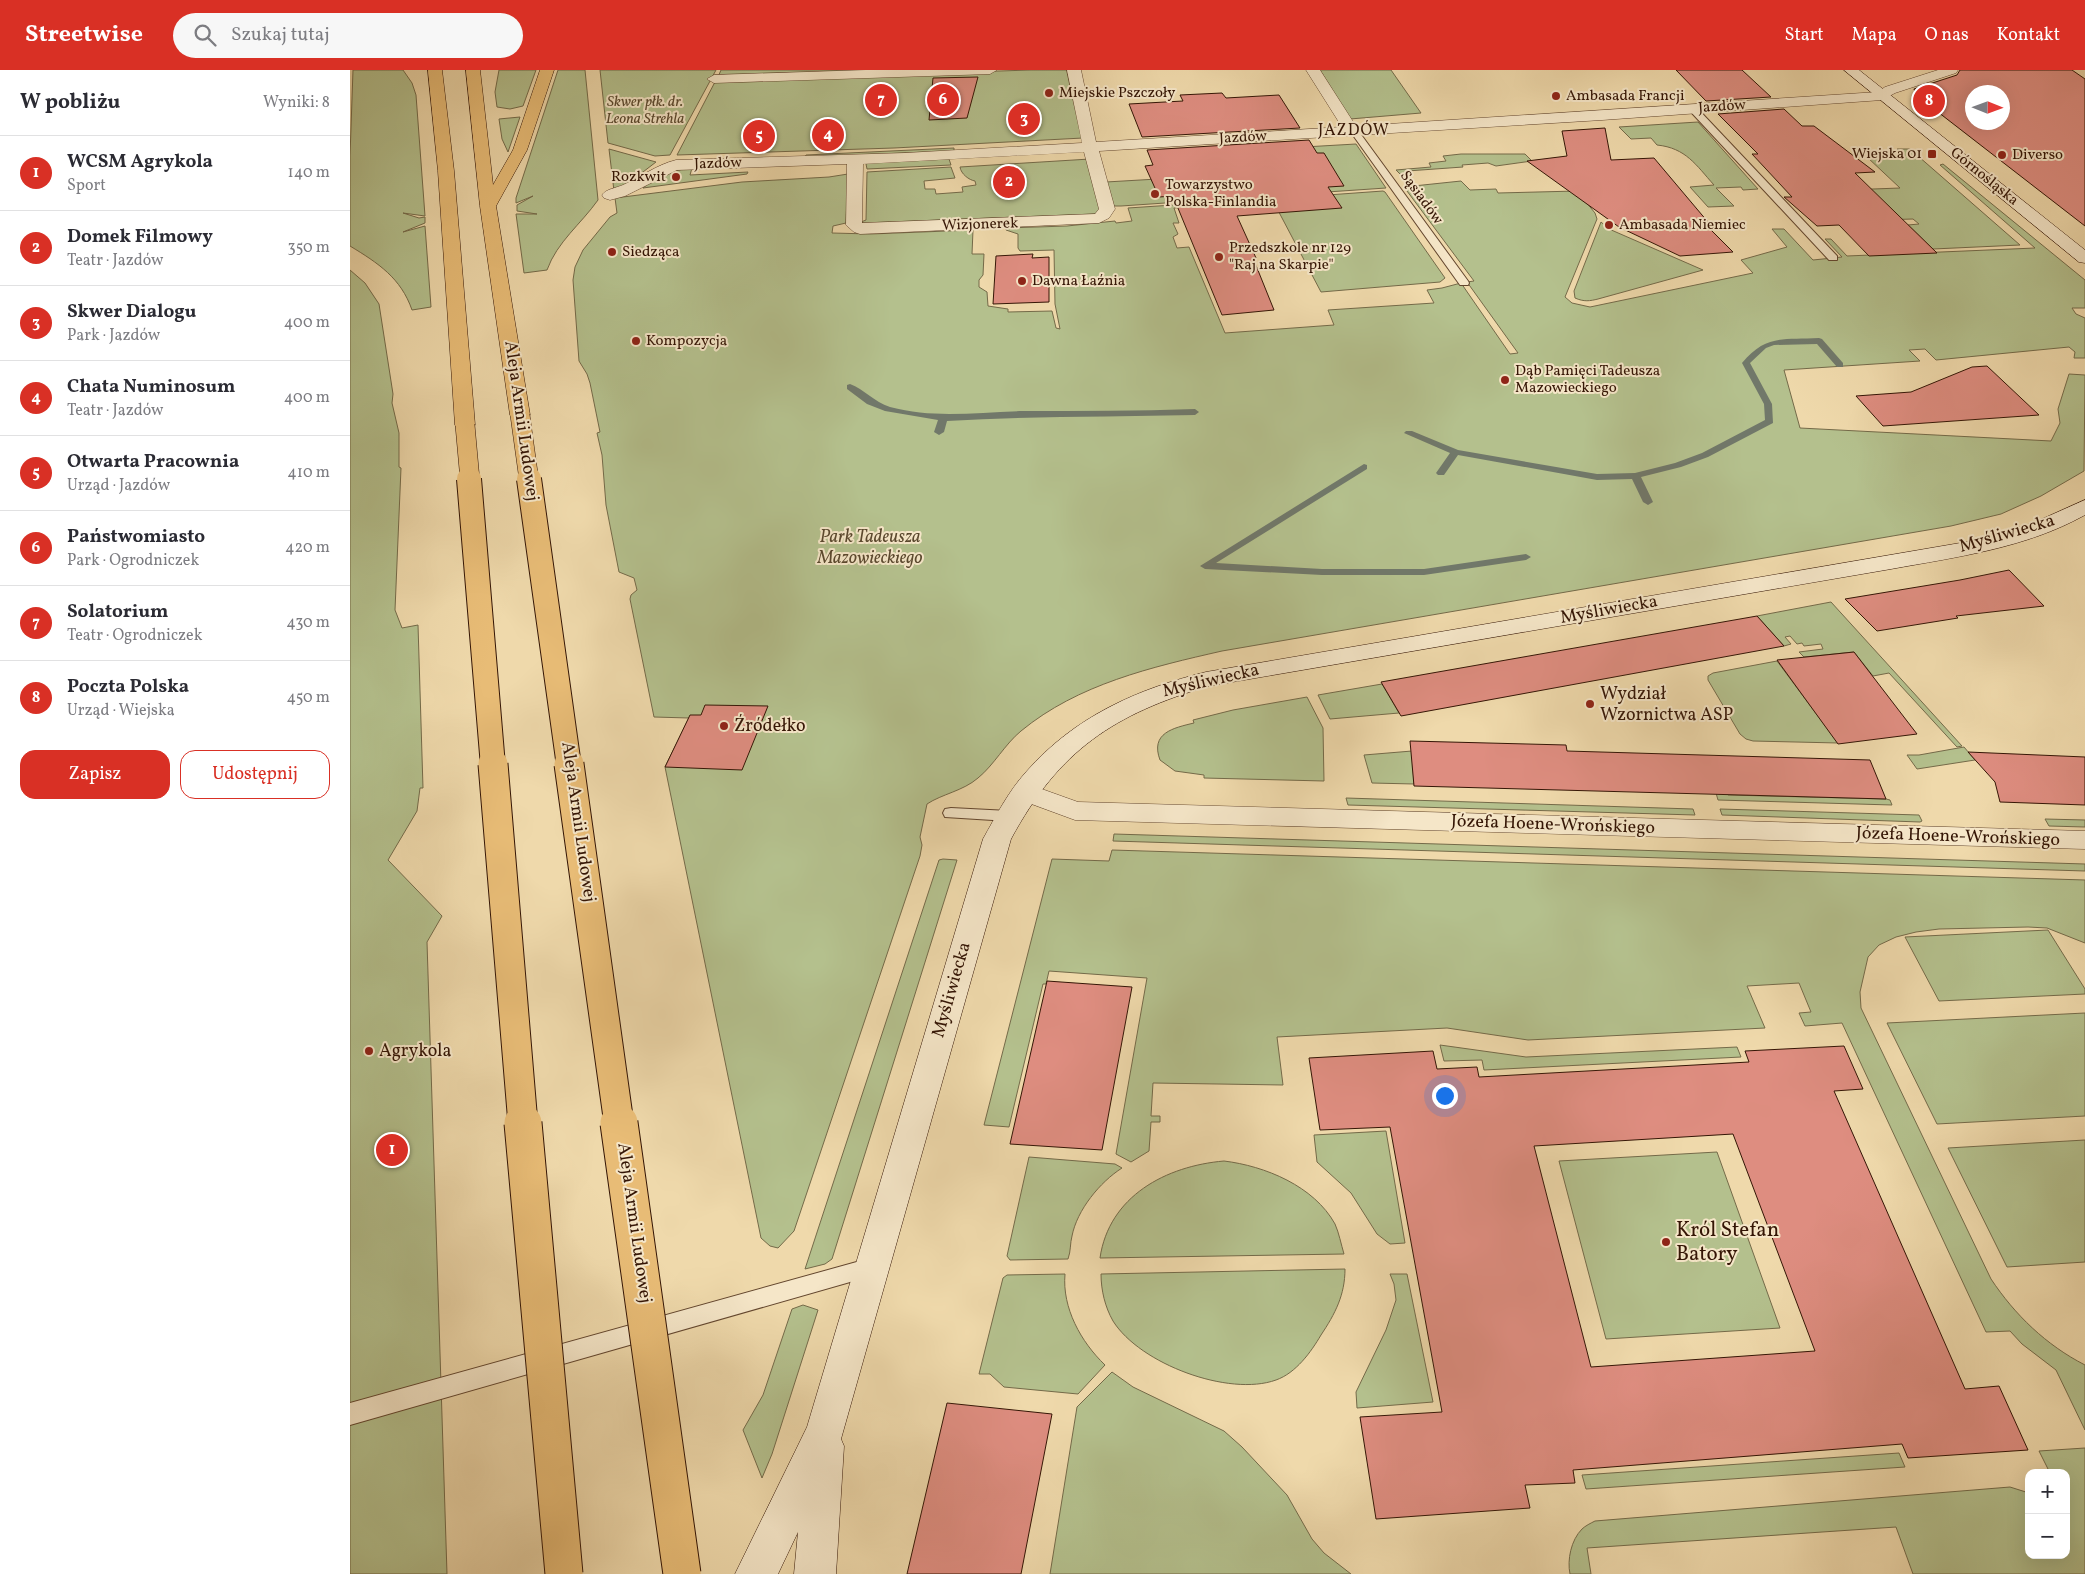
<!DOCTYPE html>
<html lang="pl">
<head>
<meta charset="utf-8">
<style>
  :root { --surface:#fff; --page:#f7f7f7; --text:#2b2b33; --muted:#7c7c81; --line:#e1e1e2; --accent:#d93025 }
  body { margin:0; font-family:Vollkorn,serif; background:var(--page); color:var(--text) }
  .controls { position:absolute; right:15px; bottom:15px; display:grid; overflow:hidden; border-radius:10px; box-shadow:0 5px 20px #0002 }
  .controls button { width:45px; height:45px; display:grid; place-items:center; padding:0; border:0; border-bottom:1px solid var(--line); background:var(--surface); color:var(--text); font:25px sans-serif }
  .compass { position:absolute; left:1615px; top:15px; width:45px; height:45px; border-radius:50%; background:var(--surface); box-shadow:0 5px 20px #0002; rotate:91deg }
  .you { position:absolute; left:1094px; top:1025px; width:18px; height:18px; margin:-12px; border:4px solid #fff; border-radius:50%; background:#1a73e8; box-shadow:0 0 0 8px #1a73e833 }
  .badge { display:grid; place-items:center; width:32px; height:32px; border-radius:50%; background:var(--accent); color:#fff; font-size:16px; font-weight:700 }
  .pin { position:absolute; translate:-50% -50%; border:2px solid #fff; box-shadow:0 1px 5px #0006 }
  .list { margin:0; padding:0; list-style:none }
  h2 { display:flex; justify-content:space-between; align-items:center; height:65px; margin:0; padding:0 20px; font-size:21px }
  h2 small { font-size:16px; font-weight:400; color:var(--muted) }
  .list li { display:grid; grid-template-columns:32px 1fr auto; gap:15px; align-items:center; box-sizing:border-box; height:75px; padding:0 20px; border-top:1px solid var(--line) }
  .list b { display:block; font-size:19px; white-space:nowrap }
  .list p { margin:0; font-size:16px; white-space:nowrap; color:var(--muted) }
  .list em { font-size:16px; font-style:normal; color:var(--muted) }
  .actions { display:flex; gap:10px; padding:15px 20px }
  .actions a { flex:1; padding:11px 0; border:1px solid var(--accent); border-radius:15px; text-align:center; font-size:18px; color:var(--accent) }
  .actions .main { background:var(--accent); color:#fff }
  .icon { flex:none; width:28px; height:28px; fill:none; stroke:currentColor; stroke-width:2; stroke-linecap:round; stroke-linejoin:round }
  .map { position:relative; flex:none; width:1735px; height:1504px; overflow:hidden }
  header { display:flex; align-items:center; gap:30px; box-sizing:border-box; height:70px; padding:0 25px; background:var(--accent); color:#fff }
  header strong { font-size:24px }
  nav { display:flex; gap:28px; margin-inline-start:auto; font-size:18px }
  .search { width:350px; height:45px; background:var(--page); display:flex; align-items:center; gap:12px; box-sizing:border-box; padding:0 18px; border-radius:28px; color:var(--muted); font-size:19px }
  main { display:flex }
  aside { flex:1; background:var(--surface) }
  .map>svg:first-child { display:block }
  .green { fill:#b4c08d; stroke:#746a49 }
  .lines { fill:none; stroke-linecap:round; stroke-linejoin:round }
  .stream { fill:#71786a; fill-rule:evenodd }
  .building { fill:#de8d80; stroke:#341505; fill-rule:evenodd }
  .lane-casing { stroke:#63462e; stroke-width:2 }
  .street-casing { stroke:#63462e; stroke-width:1 }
  .secondary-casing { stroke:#341505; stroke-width:1 }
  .primary-casing { stroke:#341505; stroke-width:1 }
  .lane { fill:#f5e6c8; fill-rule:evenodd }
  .street { fill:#f5e6c8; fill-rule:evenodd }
  .secondary { fill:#f5e6c8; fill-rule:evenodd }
  .primary { fill:#e8bc76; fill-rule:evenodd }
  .primary-bridge-far3-casing { stroke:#341505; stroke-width:20; stroke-linecap:butt }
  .primary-bridge-far2-casing { stroke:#341505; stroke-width:26; stroke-linecap:butt }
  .primary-bridge-far1-casing { stroke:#341505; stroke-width:31; stroke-linecap:butt }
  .primary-bridge-casing { stroke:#341505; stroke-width:39; stroke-linecap:butt }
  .primary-bridge-far3 { stroke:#e8bc76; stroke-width:19 }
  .primary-bridge-far2 { stroke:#e8bc76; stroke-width:24 }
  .primary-bridge-far1 { stroke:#e8bc76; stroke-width:29 }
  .primary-bridge { stroke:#e8bc76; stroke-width:37 }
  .poi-dot { fill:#8f2418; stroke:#f5e6c8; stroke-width:2 }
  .labels { text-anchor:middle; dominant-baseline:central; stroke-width:4; stroke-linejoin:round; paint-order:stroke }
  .far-poi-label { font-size:15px; fill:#341505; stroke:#f5e6c8; text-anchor:start }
  .far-park-label { font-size:15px; font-style:italic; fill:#5a482e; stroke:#f5e6c8 }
  .far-street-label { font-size:15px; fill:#341505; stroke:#f5e6c8 }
  .far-neighbourhood-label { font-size:16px; letter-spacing:1px; fill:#341505; stroke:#f5e6c8 }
  .street-label { font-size:18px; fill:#341505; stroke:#f5e6c8 }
  .park-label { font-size:18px; font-style:italic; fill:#5a482e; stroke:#f5e6c8 }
  .poi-label { font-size:18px; fill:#341505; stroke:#f5e6c8; text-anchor:start }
  .near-poi-label { font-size:21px; fill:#341505; stroke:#f5e6c8; text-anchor:start }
</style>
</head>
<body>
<header>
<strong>Streetwise</strong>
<div class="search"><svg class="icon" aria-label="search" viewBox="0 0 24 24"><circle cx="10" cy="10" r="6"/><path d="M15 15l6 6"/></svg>Szukaj tutaj</div>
<nav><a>Start</a><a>Mapa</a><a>O nas</a><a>Kontakt</a></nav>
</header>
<main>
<aside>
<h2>W pobliżu<small>Wyniki: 8</small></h2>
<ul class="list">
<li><span class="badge">1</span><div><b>WCSM Agrykola</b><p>Sport</p></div><em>140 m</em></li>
<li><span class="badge">2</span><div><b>Domek Filmowy</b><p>Teatr · Jazdów</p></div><em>350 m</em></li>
<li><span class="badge">3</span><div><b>Skwer Dialogu</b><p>Park · Jazdów</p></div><em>400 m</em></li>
<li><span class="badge">4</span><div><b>Chata Numinosum</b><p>Teatr · Jazdów</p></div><em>400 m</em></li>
<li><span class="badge">5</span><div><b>Otwarta Pracownia</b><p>Urząd · Jazdów</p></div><em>410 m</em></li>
<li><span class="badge">6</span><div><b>Państwomiasto</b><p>Park · Ogrodniczek</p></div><em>420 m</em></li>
<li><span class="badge">7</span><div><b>Solatorium</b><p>Teatr · Ogrodniczek</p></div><em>430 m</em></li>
<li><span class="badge">8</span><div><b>Poczta Polska</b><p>Urząd · Wiejska</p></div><em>450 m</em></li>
</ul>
<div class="actions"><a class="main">Zapisz</a><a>Udostępnij</a></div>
</aside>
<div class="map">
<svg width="1735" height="1504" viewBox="0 0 1735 1504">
  <rect width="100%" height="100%" fill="#efd9ab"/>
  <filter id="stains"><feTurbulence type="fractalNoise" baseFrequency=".004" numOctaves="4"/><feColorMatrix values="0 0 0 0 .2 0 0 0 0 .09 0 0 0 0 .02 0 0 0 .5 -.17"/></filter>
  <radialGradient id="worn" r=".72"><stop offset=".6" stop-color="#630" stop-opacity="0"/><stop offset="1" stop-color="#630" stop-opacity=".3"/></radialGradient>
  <path class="green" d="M3 0H53L62 13 66 25 75 146 53 143 69 148 75 147V153L53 162 75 156 81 237 62 240C51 208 28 193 0 176V86Z
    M149 0H186L173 36 160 39 147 37 145 22Z
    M208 0H235L248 130C231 154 207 172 197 200L174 203 166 144H187L167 141V135L183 126 166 133V128Z
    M250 0H366L320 85 305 86 258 73Z
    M371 0H603L368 7Z
    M681 0H719L733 68 544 78 327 85 366 10Z
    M970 0H1041L1071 43 1000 49Z
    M170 47 158 82 152 69 149 49Z
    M1348 52 1408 119 1393 120 1391 117 1366 118 1384 136 1358 137 1340 117 1364 115C1346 95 1336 78 1307 75L1301 68 1281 69 1269 57Z
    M1006 74 1036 118 771 136H761L756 112 859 106 850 83Z
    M604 78V81L455 87 456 85Z
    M259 79 306 92 276 115 264 121Z
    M1547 79H1560L1670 175 1583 179 1558 155 1569 154 1563 149 1528 150 1496 120 1550 118 1517 87 1553 85Z
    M1111 84H1175L1182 91 1146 96 1138 93 1112 95 1113 97 1057 101 1058 104H1050L1046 100 1081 97 1079 93 1096 91 1093 86Z
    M599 89 601 95 517 99 516 94 520 93Z
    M740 89 751 139 745 144 514 153 511 152 516 150 517 102 601 97 605 108 574 111 575 119H585L586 124 613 122 612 117 626 115 625 111C619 110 611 104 610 97Z
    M1593 94 1735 210V238H1722L1726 244 1735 248V288H1724L1725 282 1719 277 1586 290 1575 279 1559 280 1570 291 1434 300 1450 358 1701 371 1710 353 1708 339 1719 304 1735 305 1734 401 1691 426 1651 444 1601 456 872 581C802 597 728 614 671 661 655 674 644 695 628 708 613 721 592 724 577 734L570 767 572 775 570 786 444 1161 428 1178 420 1176 411 1168 315 697 339 648 304 647 280 529 281 525 287 520 284 508 269 502 256 435 252 385 247 363 250 362 240 313 237 304 229 291 223 210 225 197 233 180 260 147 267 143 265 128 392 112 479 107 498 104 496 153 483 156 482 163 521 164 623 160 622 184H634L633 205 629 210V217L637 222 638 236 658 239V242L702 241 706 258 710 259 705 234 704 180 670 181 668 178V164L656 160V158L717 156 765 151 766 153 782 151 778 138 853 133 854 136 824 138 829 153H823L828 164 823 167 827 178 839 177 875 263 984 255 978 240 1084 233 1077 220 1092 218 1111 213 1160 284 1168 283 1117 212 1124 211 1054 117 1111 111 1120 120 1146 119 1148 123 1227 121 1245 143 1247 149 1215 227 1222 233 1240 237 1403 203 1391 190 1437 177 1422 159H1434L1463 190 1492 187 1475 169H1481L1497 186 1685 178 1590 95Z
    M342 98 340 105 398 102 397 104 293 118C308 105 322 100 342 98Z
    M1033 121 1035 122 1095 208 1090 212 971 222 922 129Z
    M1251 152 1259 159 1353 200 1248 229C1240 231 1234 232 1225 228L1224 221Z
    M0 200 15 213 29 234 43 324 42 333 49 363V397L51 398 45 540 52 558 68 555 73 718H70L67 741 38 790 92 846 77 872 97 1504H0Z
    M1481 532 1612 676 1607 677 1539 603 1523 606 1504 582 1454 587 1449 582 1473 579 1471 574 1454 576 1452 573 1447 574 1440 566 1435 567 1441 574 1434 576 1407 546Z
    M1427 591 1488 673 1403 671 1396 669 1390 664 1358 610V606L1363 603Z
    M1032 614 1049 643 980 649 968 625Z
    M957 627 973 658 974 711 854 708V705L825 701 810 690C800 663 823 658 844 653L843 650 883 640Z
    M1614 677 1625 690 1567 699 1557 685H1569Z
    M1062 681 1064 714 1022 713 1014 685Z
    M1366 723 1377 724 1378 725 1536 729 1540 730 1542 735 1368 730Z
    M996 728 1343 739 1345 745 998 735Z
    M1370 739 1569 745 1572 751 1570 752 1372 745Z
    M1695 749 1735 750V757L1699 756Z
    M764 764 1735 794V801L763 771Z
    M762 780 1735 810V873L1697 858 1678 857 1589 859 1566 862 1546 867 1529 875 1518 887 1510 922 1511 938 1641 1209C1665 1245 1696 1275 1735 1295V1360L1706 1300 1672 1274 1660 1261 1636 1262 1492 953 1455 956 1449 943 1461 942 1449 913 1397 916 1415 958 1178 970 1097 958 927 967 933 1015 803 1013 801 1046H810V1052H801L799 1081 781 1092 766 1084 797 908 699 901 696 914H693L659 1057 634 1055 702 789 759 791Z
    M593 789 607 790 482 1189 475 1194 455 1199 589 790Z
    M1698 860 1735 919V924L1589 931 1555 867Z
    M1735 943V1046L1587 1054 1537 953Z
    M1090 975 1176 987 1387 977 1391 987 1134 1000 1132 990 1094 991Z
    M1036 1061 1055 1173 1040 1174 1027 1164 1001 1123 967 1092 964 1065Z
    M1735 1070V1192L1657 1197 1598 1078Z
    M1367 1082 1430 1258 1256 1269 1209 1091Z
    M679 1087 765 1094 772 1098C750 1112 727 1140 722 1166 720 1173 721 1181 718 1189L660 1190 657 1186Z
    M874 1091C915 1096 964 1116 985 1154 989 1163 991 1174 994 1184L750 1188C759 1126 816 1096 874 1091Z
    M995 1199C995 1225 985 1244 971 1265 961 1282 946 1303 926 1310 879 1327 790 1294 763 1251 755 1237 751 1220 751 1204Z
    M715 1204C712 1238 731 1272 755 1295L728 1324 654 1317 640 1304H629L653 1208 657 1205Z
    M1040 1204H1057L1083 1332 1007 1338 1006 1322 1036 1260 1046 1230 1044 1214Z
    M453 1235 468 1240 422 1384 412 1408 393 1360 413 1325 442 1239Z
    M762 1302 783 1317 874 1361 892 1377 937 1425 962 1469 974 1483 1001 1504H700L727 1337Z
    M1735 1378V1504H1563L1546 1457 1237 1478 1241 1504H1220C1217 1490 1221 1470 1232 1459 1235 1456 1241 1453 1245 1451L1660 1417 1679 1423V1485H1716V1403H1700L1689 1381Z
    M1549 1383 1555 1397 1236 1419 1232 1405Z"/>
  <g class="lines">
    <path class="stream" d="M1469 268 1472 269 1493 293V297H1487L1467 274 1424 275 1416 278 1400 293 1422 334 1423 353 1358 387 1331 397 1291 407 1303 432 1298 435 1293 432 1282 409 1247 410 1108 385 1094 405H1088L1086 403 1100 383 1054 363 1056 361H1062L1108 380 1247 404 1285 403 1325 393 1352 383 1415 350 1414 334 1392 293C1416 264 1434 270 1469 268Z
      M500 314C514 319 524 332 540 337 585 349 627 342 673 341 730 341 787 341 845 339L849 342 845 345C762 347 680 346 597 351L594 362 589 365 584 362 588 350 535 341 517 334 497 319V315Z
      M1014 394 1017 395V399L866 493 972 499H1074L1176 484 1181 487 1176 490 1074 505H972L855 499 850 496Z"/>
  </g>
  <path class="building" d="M1326 0H1392L1421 27 1356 31Z
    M1610 0H1722L1735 9V156L1566 25 1564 19 1607 5ZM1622 22H1652V52H1622Z
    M628 7 617 48 579 50 583 8Z
    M872 23 876 28 929 25 950 58 792 67 779 34 833 31 830 25Z
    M1434 39 1452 56H1464L1525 102 1505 103 1587 183 1519 186 1489 155 1467 156 1434 127H1442L1402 84H1408L1368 44Z
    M1255 58 1261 90 1304 88 1352 145 1359 153 1358 157 1383 182 1330 186 1269 157 1177 91 1217 86 1212 61Z
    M959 70 967 83H974L994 116 978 117 992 138 887 146 906 188H903L924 240 872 245 823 126 809 127 795 96 803 95 797 80Z
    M683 184 682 188 699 187V232L643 234 646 186Z
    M1637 296 1689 345 1533 356 1506 326 1561 322 1622 297Z
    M1659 500 1694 536 1606 546 1608 548 1527 561 1495 529 1610 510Z
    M1407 546 1434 576 1051 646 1031 612Z
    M1504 582 1567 664 1488 674 1427 590Z
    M355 635 418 636 392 700 315 697 340 645H351Z
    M1060 671 1216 675 1217 681 1520 690 1536 729 1064 716Z
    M1618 682 1735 687V735L1650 732 1645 712Z
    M697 911 782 917 752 1080 660 1074Z
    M1494 976 1513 1019 1484 1021 1615 1319 1649 1316 1678 1380 1558 1388 1552 1374 1223 1400 1225 1413 1175 1415 1180 1438 1026 1449 1010 1347 1092 1342 1040 1057 970 1060 959 988 1083 981 1087 999 1127 997 1129 1007 1399 992 1395 981ZM1383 1064 1465 1281 1241 1297 1184 1076Z
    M597 1333 702 1344 671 1504H557Z"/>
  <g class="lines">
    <g class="lane-casing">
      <path id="lane" d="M1340 37H1346L1487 186V190H1479L1340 41Z
        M1004 58 1007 59 1118 211 1119 213 1118 215H1110L1000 61Z
        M601 738 659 741 665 742 667 746 665 750 659 751 595 747 593 743 595 739Z
        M521 1188 528 1190 532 1197 528 1204 521 1206 0 1355V1333Z"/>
    </g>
    <g class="street-casing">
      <path id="street" d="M516 0H647L640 4 364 13 357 9 364 5Z
        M717 0H731L746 72 992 57 956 0H970L1002 50 1008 56 1528 22 1535 17 1588 0H1608L1606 3 1545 23 1532 30 1252 50 749 81 765 139 759 148 749 153 510 164 504 162 496 155 497 94 327 100 275 126 260 130 254 128 252 125C256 119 266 118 273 115 291 107 306 95 326 90L555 83 732 73ZM734 82 749 139 745 144 512 153 513 94Z
        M675 713 728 732 1735 761V779L725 750 665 728 662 722 665 716Z"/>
    </g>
    <g class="secondary-casing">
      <path id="secondary" d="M1494 0H1509L1735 180V193L1729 192Z
        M1735 430V445C1676 478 1607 487 1541 499L859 616C764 644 709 680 661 769L491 1369 494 1376 486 1504H444L448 1462 428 1504H385L457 1357 633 769C646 746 658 722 676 702 724 647 787 619 856 602L1616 472 1683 453Z"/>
    </g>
    <g class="primary-casing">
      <path id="primary" d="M78 0H92L104 101 125 355 122 359 115 361 108 359 105 355 88 101Z
        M116 0H130L143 115 163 80 190 0H204L177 80 146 136 180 345 177 349 170 351 163 349 160 345 130 136Z"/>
    </g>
    <use href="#lane" class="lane"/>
    <use href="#street" class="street"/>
    <use href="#secondary" class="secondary"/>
    <use href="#primary" class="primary"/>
    <g class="primary-bridge-far3-casing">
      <path id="primary-bridge-far3" d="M170 345 179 410
        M115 355 120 410"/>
    </g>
    <g class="primary-bridge-far2-casing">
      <path id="primary-bridge-far2" d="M119 409 143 696
        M179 409 219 696"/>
    </g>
    <g class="primary-bridge-far1-casing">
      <path id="primary-bridge-far1" d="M143 694 173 1054
        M219 694 269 1054"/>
    </g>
    <g class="primary-bridge-casing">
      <path id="primary-bridge" d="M173 1053 214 1504
        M269 1053 332 1504"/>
    </g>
    <use href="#primary-bridge-far3" class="primary-bridge-far3"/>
    <use href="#primary-bridge-far2" class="primary-bridge-far2"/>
    <use href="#primary-bridge-far1" class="primary-bridge-far1"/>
    <use href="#primary-bridge" class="primary-bridge"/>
  </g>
  <g class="poi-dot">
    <circle cx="699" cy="23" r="5"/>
    <circle cx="1206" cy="26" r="5"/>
    <rect x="1577" y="79" width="10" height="10" rx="2.5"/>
    <circle cx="1652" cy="85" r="5"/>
    <circle cx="326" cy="107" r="5"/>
    <circle cx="805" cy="124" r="5"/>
    <circle cx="1259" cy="155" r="5"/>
    <circle cx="262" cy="182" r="5"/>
    <circle cx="869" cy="187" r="5"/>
    <circle cx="672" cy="211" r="5"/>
    <circle cx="286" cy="271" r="5"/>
    <circle cx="1155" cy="310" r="5"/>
    <circle cx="1240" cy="634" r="5"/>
    <circle cx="374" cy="656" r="5"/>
    <circle cx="19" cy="981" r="5"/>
    <circle cx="1316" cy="1172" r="5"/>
  </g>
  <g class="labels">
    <g class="far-poi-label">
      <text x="709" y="23">Miejskie Pszczoły</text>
      <text x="1216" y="26">Ambasada Francji</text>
      <text x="1572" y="84" text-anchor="end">Wiejska 01</text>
      <text x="1662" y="85">Diverso</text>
      <text x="316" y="107" text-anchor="end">Rozkwit</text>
      <text x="815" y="115">Towarzystwo<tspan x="815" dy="17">Polska-Finlandia</tspan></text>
      <text x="1269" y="155">Ambasada Niemiec</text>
      <text x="879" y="178">Przedszkole nr 129<tspan x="879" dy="17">"Raj na Skarpie"</tspan></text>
      <text x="272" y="182">Siedząca</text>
      <text x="682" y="211">Dawna Łaźnia</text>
      <text x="296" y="271">Kompozycja</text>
      <text x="1165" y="301">Dąb Pamięci Tadeusza<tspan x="1165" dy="17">Mazowieckiego</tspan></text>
    </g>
    <g class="far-park-label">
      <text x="295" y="32">Skwer płk. dr.<tspan x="295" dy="17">Leona Strehla</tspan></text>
    </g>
    <g class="far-street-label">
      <text transform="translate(1372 37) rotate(-4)">Jazdów</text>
      <text transform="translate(893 68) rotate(-3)">Jazdów</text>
      <text transform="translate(368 94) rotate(-2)">Jazdów</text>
      <text transform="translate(1634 107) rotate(39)">Górnośląska</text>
      <text transform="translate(1071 128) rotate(54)">Sąsiadów</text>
      <text transform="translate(630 155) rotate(-2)">Wizjonerek</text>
    </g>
    <g class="far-neighbourhood-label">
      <text x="1004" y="61">JAZDÓW</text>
    </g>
    <g class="street-label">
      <text transform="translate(171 351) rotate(82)">Aleja Armii Ludowej</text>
      <text transform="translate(1657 464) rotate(-16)">Myśliwiecka</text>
      <text transform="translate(1259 540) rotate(-10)">Myśliwiecka</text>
      <text transform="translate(861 611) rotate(-13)">Myśliwiecka</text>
      <text transform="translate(228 752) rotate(82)">Aleja Armii Ludowej</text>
      <text transform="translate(1203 755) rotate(2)">Józefa Hoene-Wrońskiego</text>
      <text transform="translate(1608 767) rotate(2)">Józefa Hoene-Wrońskiego</text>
      <text transform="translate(602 920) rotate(-74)">Myśliwiecka</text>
      <text transform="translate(284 1153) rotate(82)">Aleja Armii Ludowej</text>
    </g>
    <g class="park-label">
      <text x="520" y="467">Park Tadeusza<tspan x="520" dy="21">Mazowieckiego</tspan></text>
    </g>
    <g class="poi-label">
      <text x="1250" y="624">Wydział<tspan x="1250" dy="21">Wzornictwa ASP</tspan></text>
      <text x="384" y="656">Źródełko</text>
      <text x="29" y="981">Agrykola</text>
    </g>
    <g class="near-poi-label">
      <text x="1326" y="1160">Król Stefan<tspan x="1326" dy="24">Batory</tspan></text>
    </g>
  </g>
  <rect width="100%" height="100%" filter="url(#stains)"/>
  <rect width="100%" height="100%" fill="url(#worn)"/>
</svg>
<div class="controls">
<button>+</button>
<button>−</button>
</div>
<svg class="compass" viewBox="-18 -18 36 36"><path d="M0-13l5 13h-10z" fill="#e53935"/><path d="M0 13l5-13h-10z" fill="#7c7c81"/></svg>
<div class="you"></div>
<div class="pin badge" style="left:42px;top:1080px">1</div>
<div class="pin badge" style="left:659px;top:112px">2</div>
<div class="pin badge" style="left:674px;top:49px">3</div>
<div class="pin badge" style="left:478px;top:65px">4</div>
<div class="pin badge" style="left:409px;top:66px">5</div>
<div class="pin badge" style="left:593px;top:30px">6</div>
<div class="pin badge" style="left:531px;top:30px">7</div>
<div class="pin badge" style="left:1579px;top:31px">8</div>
</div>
</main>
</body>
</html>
